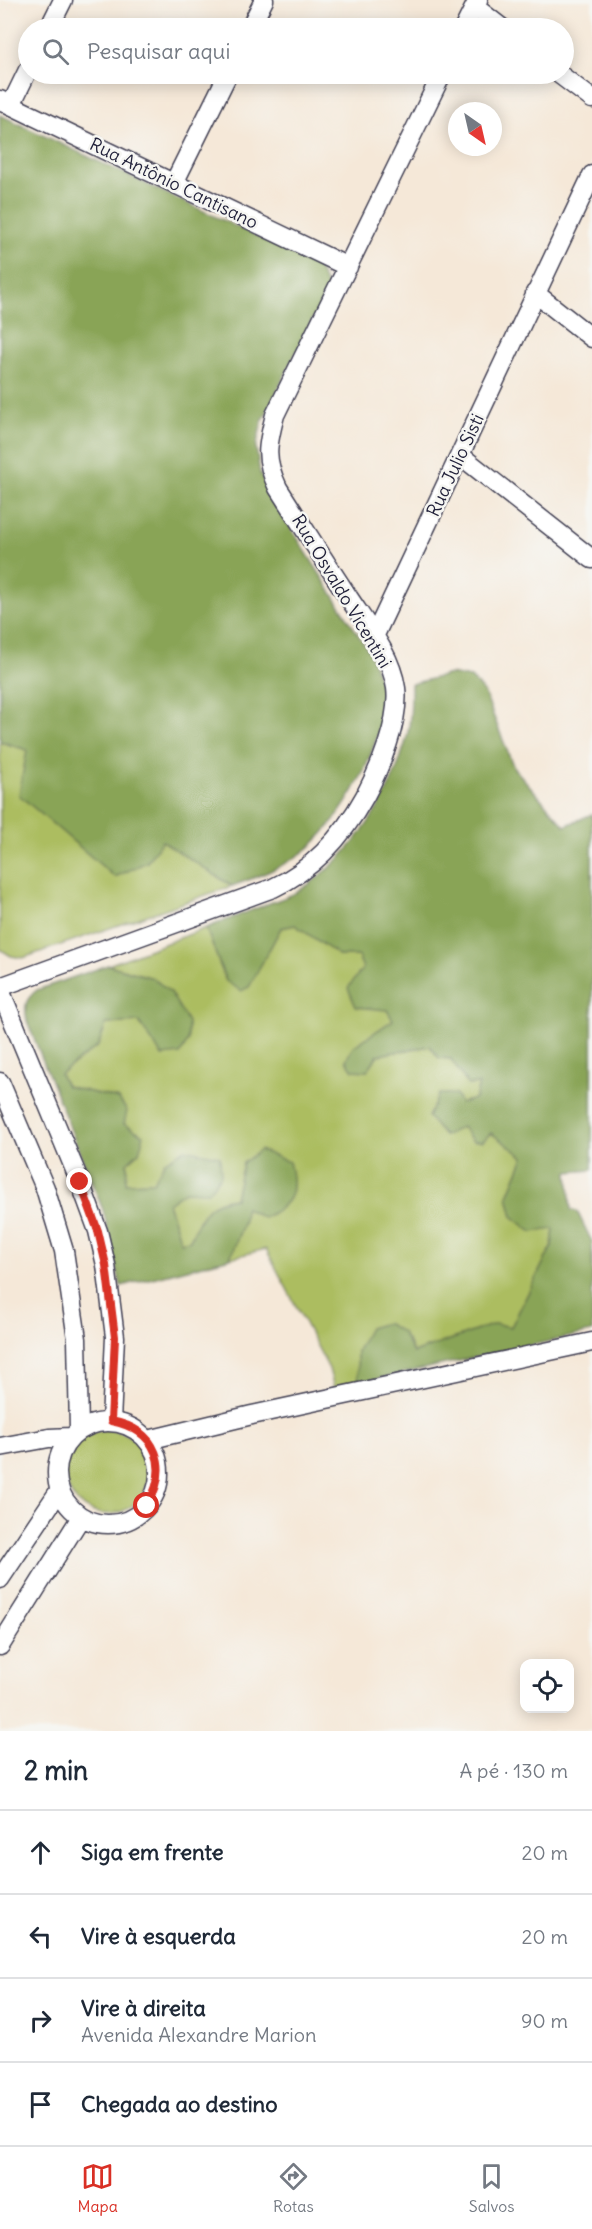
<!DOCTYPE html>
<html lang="pt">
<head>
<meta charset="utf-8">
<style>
  :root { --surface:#fff; --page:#f6f6f7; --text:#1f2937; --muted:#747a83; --line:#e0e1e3; --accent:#d93025 }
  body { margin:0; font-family:Delius,sans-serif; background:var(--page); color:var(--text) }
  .controls { position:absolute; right:18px; bottom:18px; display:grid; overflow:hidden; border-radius:12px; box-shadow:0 3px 15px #0003 }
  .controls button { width:54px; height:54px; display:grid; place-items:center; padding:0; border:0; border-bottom:2px solid var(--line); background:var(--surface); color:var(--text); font:30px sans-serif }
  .compass { position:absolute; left:448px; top:102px; width:54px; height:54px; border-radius:50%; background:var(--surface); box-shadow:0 3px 15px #0003; rotate:146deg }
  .stop { position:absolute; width:18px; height:18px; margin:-14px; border:4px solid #d93025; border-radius:50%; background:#fff }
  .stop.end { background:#d93025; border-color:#fff; box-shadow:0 2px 6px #0008 }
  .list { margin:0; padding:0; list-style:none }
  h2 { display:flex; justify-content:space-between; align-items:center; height:78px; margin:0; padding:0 24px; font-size:26px }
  h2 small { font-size:20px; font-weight:400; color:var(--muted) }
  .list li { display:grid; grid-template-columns:39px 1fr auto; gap:18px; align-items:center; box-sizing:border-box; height:84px; padding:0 24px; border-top:2px solid var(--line) }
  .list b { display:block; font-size:22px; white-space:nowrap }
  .list p { margin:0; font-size:20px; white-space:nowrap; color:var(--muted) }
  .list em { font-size:20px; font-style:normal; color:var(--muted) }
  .icon { flex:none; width:33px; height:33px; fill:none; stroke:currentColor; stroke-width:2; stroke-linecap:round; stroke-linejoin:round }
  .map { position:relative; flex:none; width:592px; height:1731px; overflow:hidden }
  .search { position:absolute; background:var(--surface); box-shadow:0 3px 15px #0003; left:18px; right:18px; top:18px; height:66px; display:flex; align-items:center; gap:15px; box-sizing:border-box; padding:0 21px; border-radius:33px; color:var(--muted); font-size:22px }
  .sheet { height:414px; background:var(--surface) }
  nav { display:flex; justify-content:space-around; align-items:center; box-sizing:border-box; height:84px; border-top:2px solid var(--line); background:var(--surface); font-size:16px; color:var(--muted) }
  nav a { display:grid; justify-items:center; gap:3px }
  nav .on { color:var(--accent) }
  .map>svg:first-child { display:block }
  .green { fill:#acbd61; stroke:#67704e; stroke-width:1.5 }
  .forest { fill:#89a457; stroke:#566349; stroke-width:1.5 }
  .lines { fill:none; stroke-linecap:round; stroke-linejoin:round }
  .minor-casing { stroke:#424053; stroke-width:21 }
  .minor { stroke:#fff; stroke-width:18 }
  .route { stroke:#d93025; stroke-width:8 }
  .labels { text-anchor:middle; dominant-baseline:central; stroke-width:5; stroke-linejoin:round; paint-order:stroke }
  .street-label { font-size:18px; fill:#22223b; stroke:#f6f6f2 }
</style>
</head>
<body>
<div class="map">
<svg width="592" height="1731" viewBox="0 0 592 1731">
  <rect width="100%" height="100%" fill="#f6f6f2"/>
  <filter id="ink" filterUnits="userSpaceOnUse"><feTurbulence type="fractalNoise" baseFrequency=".0167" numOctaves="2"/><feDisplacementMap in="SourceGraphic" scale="12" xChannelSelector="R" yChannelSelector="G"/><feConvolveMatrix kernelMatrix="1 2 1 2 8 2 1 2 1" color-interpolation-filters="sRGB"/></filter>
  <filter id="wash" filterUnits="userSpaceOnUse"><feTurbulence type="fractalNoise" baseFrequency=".008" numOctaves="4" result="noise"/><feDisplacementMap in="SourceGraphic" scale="24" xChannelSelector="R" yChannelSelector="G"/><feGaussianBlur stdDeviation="1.35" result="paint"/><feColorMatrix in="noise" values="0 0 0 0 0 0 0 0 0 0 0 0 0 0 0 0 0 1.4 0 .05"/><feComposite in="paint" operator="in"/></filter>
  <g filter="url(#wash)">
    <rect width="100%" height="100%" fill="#f5e8d8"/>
    <path class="green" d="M0 742 27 750 147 862 162 840 232 886 23 958 11 956 0 949Z
      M295 925 340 956H358L393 1020 353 1047 367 1071 378 1055 430 1046 439 1058 451 1059 468 1085 479 1084 475 1099 461 1103 462 1127 473 1141 491 1133 524 1157 508 1196 513 1216 532 1232 554 1228 552 1246 511 1327 495 1324 413 1353C409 1338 400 1331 386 1323L357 1351 358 1383 334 1388 329 1369 266 1249 230 1258 244 1221 243 1163 235 1198C205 1201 202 1215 190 1240L181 1242 168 1203 185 1191 165 1161 153 1182 126 1183 127 1163 139 1152 123 1124 119 1099 66 1086 60 1074 98 1046 106 1024 139 1022 153 978 108 965 206 928 226 981 249 987 281 928Z
      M65 1472a42 42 0 1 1 84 0a42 42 0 1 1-84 0Z"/>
    <path class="forest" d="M0 115 316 264 328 288 262 422 256 447 260 473 270 495 368 650C374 664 380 678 382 693 388 741 341 825 302 853 281 868 257 877 232 886L162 841 147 862 115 877 19 795 27 750 0 741Z
      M450 674 471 678 484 692 514 768 565 826 592 814V1170L568 1172 571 1210 577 1211 592 1242V1332L358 1383 357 1351 369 1328 386 1323 402 1332 413 1353 495 1324 511 1327 552 1246 554 1229 532 1232 513 1217 508 1196 524 1157 491 1133 483 1141H473L462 1127 444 1136 428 1117 439 1094H455L461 1103 475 1099 479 1084 468 1085 451 1059 439 1058 430 1046 378 1055 367 1071 353 1070 346 1060 353 1047 393 1020 387 1010 356 1007 348 988 363 968 358 956H340L295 925 281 928 249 987 241 991 226 981 206 928C227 920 249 911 270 903 280 899 291 896 300 890 351 858 389 801 405 744 411 724 411 704 411 684Z
      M108 965 153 978 170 992 188 1022V1041L180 1054 162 1056 139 1022 106 1024 98 1046 60 1074 66 1086 119 1099 127 1111 124 1124 144 1135 139 1152 127 1163 126 1183 153 1182 165 1161 185 1149 220 1156 221 1175 208 1192 185 1191 168 1203 181 1242 190 1240C202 1214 205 1202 235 1198L243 1163 260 1150 289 1162C297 1192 292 1205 263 1218L245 1208 244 1221 230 1258 121 1286 103 1210 27 1021C24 1006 25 999 37 990Z"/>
  </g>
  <g filter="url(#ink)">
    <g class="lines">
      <g class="minor-casing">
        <path id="minor" d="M475 7 502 28
          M49 28 63 0
          M250 28 264 0
          M464 28 478 0
          M559 74 592 99
          M0 100 348 267
          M11 105 28 70
          M174 183 228 74
          M535 293 592 338
          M461 456 592 559
          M374 637 592 175
          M0 987 273 888C314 869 343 836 365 796 380 768 400 720 396 688 391 654 365 623 347 595 324 560 301 524 278 488 264 458 267 446 275 415L442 74
          M0 990 80 1182 98 1231 106 1265 115 1337 111 1421
          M0 1082 45 1188 64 1251 77 1339 79 1429
          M57 1473a51 51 0 1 1 102 0a51 51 0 1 1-102 0Z
          M148 1440 252 1415 592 1342
          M0 1447 49 1438 71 1437
          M0 1579 59 1491
          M0 1646 81 1517"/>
      </g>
      <use href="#minor" class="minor"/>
    </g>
  </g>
  <g class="lines" filter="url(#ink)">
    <path class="route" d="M80 1182 98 1231 106 1265 115 1337 111 1421C158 1430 170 1467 147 1506"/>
  </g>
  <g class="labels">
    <g class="street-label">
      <text transform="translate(174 183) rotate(26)">Rua Antônio Cantisano</text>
      <text transform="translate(455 465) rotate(-65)">Rua Julio Sisti</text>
      <text transform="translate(342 591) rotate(59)">Rua Osvaldo Vicentini</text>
    </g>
  </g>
</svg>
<div class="controls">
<button><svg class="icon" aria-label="locate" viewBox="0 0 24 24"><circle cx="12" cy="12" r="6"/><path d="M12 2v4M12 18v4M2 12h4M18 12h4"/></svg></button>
</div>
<svg class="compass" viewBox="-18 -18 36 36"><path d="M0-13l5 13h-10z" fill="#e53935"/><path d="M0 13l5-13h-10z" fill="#747a83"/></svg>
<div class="stop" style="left:147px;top:1506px"></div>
<div class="stop end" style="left:80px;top:1182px"></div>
<div class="search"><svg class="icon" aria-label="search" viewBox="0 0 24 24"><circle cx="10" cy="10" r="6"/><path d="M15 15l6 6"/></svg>Pesquisar aqui</div>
</div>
<section class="sheet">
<h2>2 min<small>A pé · 130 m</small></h2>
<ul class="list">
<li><svg class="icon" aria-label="ahead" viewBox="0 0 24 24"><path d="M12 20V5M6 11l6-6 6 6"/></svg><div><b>Siga em frente</b></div><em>20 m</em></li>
<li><svg class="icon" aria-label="left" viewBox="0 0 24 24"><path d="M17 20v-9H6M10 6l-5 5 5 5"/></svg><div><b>Vire à esquerda</b></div><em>20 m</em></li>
<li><svg class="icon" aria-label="right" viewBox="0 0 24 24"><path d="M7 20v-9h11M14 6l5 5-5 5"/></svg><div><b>Vire à direita</b><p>Avenida Alexandre Marion</p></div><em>90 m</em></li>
<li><svg class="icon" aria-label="arrive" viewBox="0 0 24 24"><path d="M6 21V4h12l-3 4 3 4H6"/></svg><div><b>Chegada ao destino</b></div></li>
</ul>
</section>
<nav>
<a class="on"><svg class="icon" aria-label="map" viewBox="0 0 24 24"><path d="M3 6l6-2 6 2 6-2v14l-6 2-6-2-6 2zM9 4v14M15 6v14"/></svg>Mapa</a>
<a><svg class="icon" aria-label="directions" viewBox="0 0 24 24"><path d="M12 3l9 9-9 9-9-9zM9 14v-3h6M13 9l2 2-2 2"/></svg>Rotas</a>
<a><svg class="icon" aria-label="saved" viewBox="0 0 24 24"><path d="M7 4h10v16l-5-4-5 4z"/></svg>Salvos</a>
</nav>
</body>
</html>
